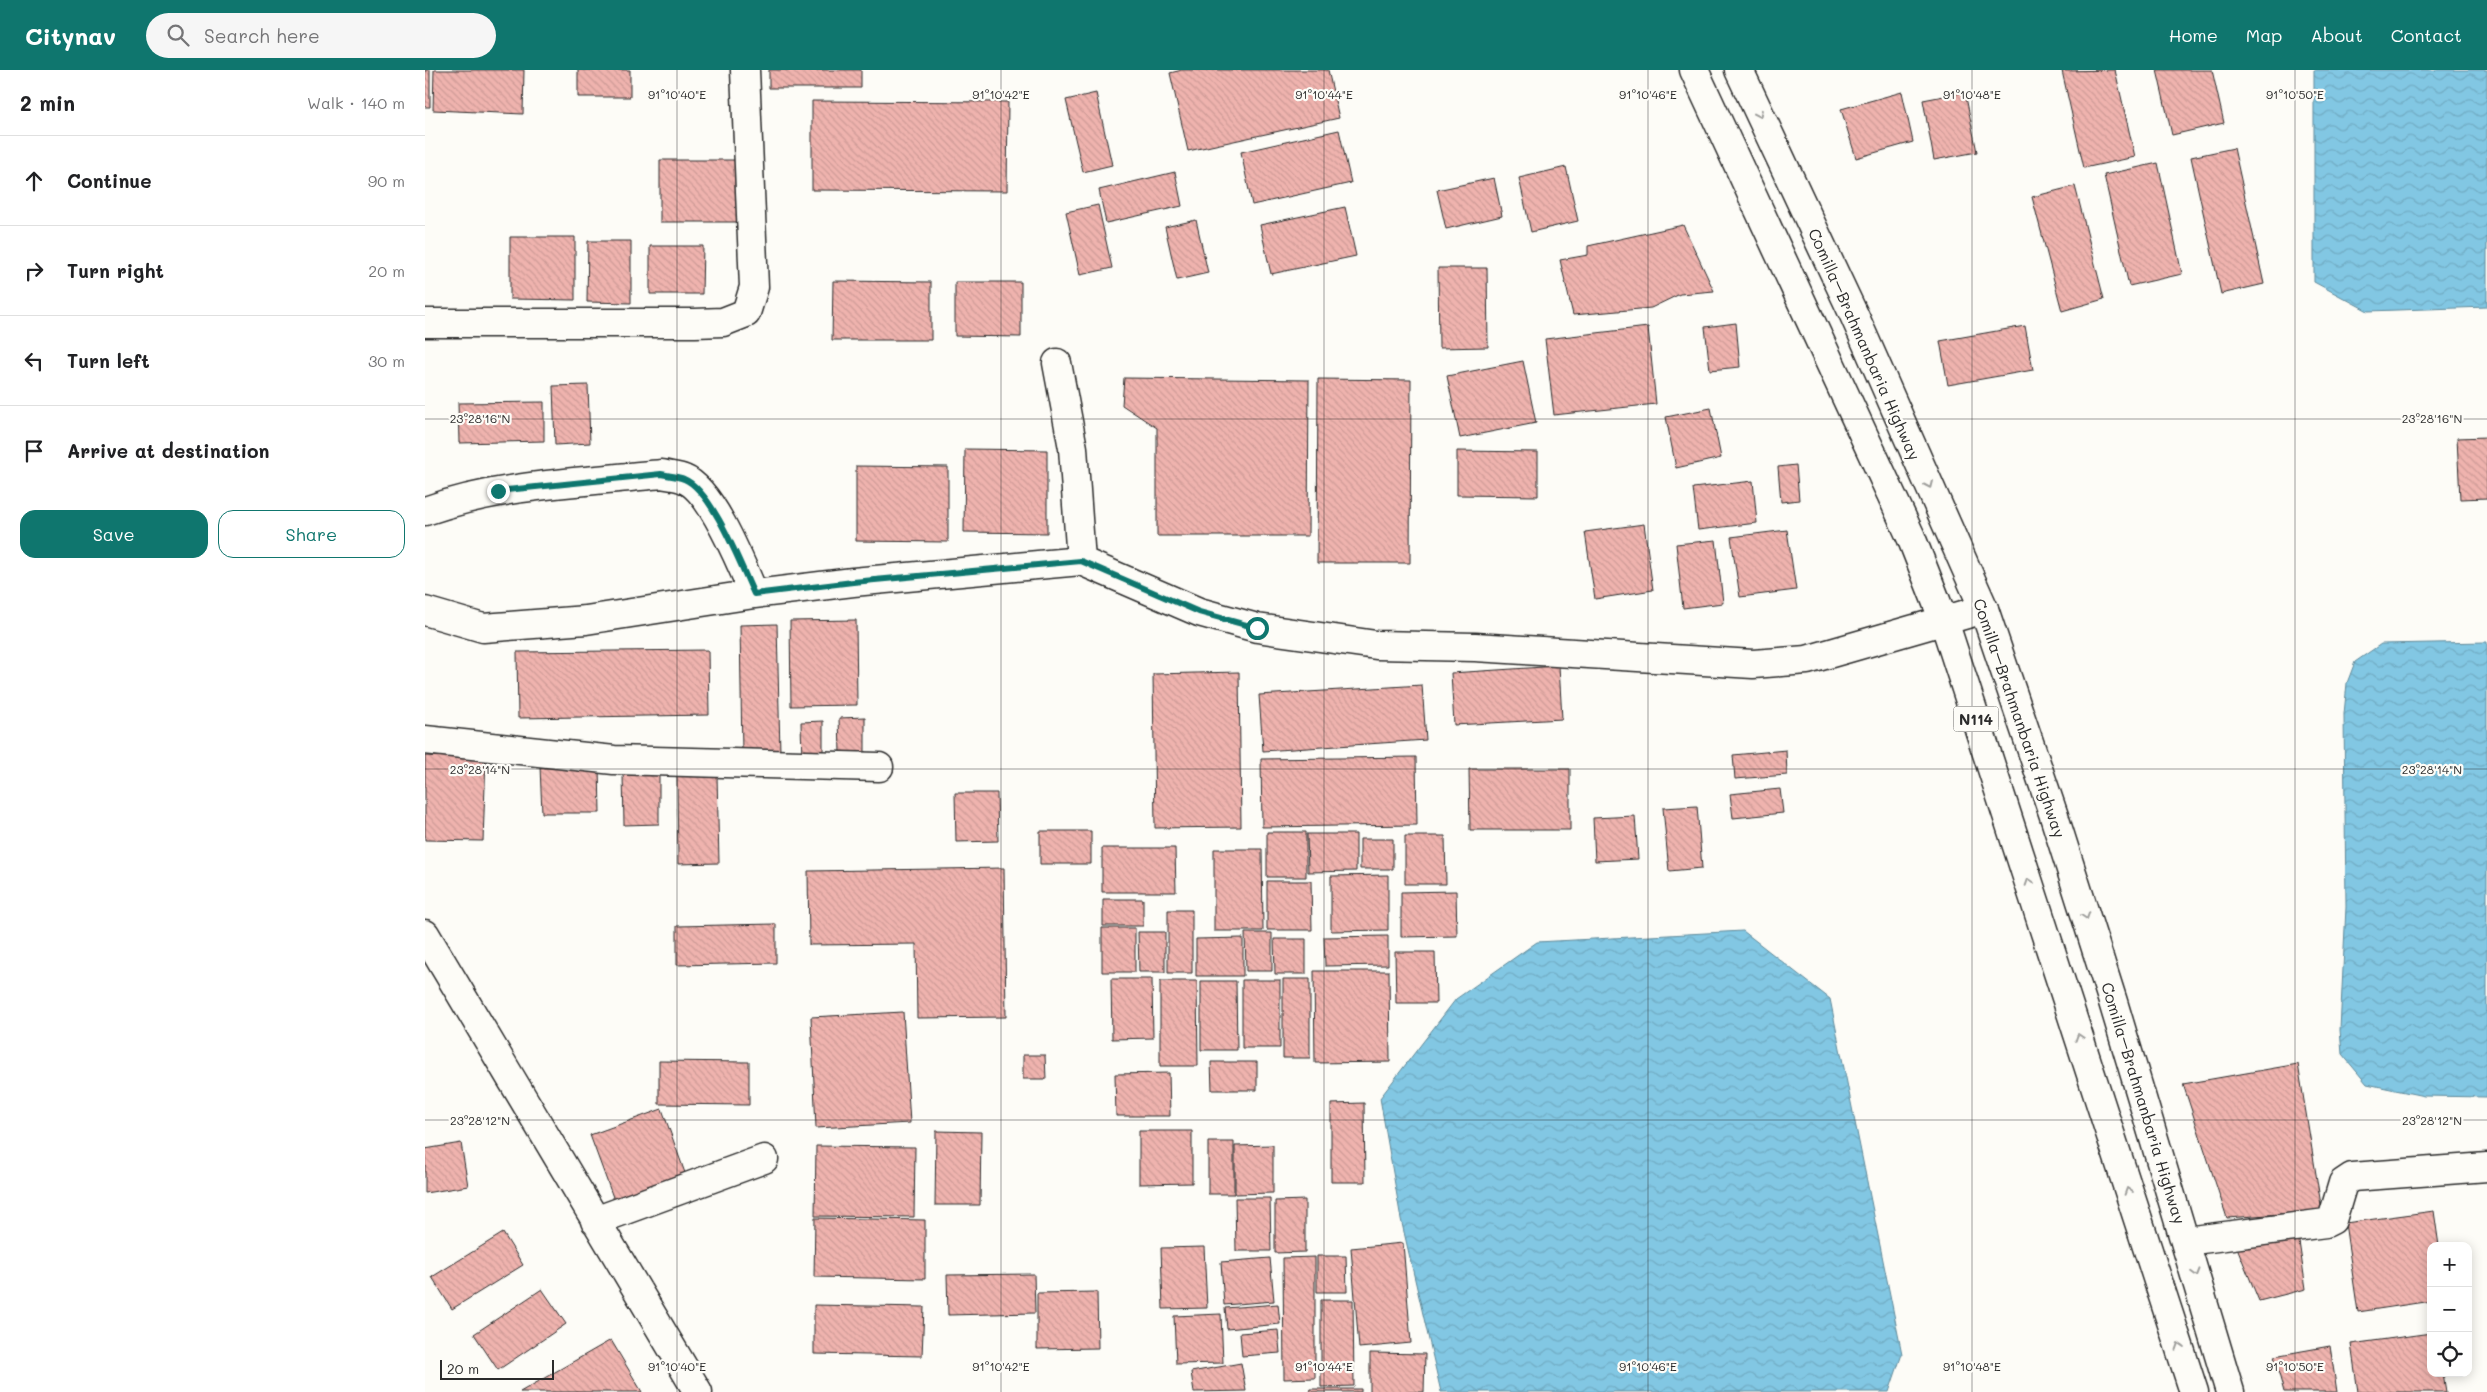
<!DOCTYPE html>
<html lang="en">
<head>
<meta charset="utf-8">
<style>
  :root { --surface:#fff; --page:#f6f6f6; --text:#202124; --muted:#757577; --line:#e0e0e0; --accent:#0f766e }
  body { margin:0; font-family:Mali,sans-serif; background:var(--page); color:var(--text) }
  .controls { position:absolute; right:15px; bottom:15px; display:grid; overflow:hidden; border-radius:10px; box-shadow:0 2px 12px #0003 }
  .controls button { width:45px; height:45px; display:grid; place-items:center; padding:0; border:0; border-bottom:1px solid var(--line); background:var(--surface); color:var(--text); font:25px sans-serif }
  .scale { position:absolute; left:15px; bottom:12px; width:114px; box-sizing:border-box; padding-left:5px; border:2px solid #2b2b2b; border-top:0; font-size:14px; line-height:18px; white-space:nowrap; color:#2b2b2b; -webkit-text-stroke:4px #fdfcf7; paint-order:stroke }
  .stop { position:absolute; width:15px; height:15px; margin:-11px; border:4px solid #0f766e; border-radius:50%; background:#fff }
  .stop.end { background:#0f766e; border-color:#fff; box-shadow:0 1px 5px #0008 }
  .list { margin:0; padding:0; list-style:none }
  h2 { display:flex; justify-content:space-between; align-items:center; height:65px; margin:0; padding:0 20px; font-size:21px }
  h2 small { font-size:16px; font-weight:400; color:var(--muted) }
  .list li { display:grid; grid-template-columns:32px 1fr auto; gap:15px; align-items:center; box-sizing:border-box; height:90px; padding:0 20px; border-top:1px solid var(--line) }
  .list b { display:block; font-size:19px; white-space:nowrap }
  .list em { font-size:16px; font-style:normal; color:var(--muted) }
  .actions { display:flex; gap:10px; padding:15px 20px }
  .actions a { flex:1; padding:11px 0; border:1px solid var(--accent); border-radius:15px; text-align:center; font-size:18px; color:var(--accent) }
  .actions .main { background:var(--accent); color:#fff }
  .icon { flex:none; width:28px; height:28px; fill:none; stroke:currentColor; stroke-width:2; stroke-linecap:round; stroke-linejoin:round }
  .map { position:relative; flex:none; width:2062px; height:1322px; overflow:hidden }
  header { display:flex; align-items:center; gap:30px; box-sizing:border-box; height:70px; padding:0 25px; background:var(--accent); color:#fff }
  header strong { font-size:24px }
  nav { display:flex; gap:28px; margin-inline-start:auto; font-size:18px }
  .search { width:350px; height:45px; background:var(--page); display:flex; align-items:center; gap:12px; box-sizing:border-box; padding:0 18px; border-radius:28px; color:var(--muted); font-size:19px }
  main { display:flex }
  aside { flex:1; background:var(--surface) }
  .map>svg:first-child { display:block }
  .water { fill:url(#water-waves); stroke:#5f8999 }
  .building { fill:url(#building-back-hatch); stroke:#2b2b2b }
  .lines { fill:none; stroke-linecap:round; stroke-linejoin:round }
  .minor-casing { stroke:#2b2b2b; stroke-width:31 }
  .highway-casing { stroke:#2b2b2b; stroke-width:31 }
  .minor { stroke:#fdfcf7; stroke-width:28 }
  .highway { stroke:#fdfcf7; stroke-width:28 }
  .oneway { stroke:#9e9e9b }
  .route { stroke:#0f766e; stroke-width:6 }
  .ticks { fill:none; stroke:#2b2b2b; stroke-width:1; stroke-opacity:0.45 }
  .labels { text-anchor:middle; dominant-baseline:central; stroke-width:4.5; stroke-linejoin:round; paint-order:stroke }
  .shield { fill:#fdfcf7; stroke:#6a6a68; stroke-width:1 }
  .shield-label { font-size:15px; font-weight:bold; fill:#2b2b2b }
  .street-label { font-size:16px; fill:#2b2b2b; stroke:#fdfcf7 }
  .ticks-label { font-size:12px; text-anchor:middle; fill:#2b2b2b; stroke:#fdfcf7; stroke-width:4.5; stroke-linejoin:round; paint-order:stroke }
</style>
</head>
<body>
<header>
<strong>Citynav</strong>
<div class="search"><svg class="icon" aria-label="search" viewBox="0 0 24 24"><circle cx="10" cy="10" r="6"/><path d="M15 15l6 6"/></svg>Search here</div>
<nav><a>Home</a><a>Map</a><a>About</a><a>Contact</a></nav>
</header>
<main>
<aside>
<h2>2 min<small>Walk · 140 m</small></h2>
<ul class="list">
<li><svg class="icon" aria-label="ahead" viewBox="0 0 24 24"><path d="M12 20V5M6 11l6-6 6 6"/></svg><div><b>Continue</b></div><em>90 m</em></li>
<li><svg class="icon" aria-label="right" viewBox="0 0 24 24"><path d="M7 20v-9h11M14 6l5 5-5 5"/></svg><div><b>Turn right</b></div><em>20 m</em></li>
<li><svg class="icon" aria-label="left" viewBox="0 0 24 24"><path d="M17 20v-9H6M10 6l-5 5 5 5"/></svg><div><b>Turn left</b></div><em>30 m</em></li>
<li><svg class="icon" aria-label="arrive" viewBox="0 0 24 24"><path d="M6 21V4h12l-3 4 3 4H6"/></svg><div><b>Arrive at destination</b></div></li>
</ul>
<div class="actions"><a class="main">Save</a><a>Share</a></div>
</aside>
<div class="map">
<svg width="2062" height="1322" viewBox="0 0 2062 1322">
  <defs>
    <pattern id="water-waves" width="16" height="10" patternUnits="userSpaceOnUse" patternTransform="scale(1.25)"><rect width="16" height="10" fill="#82c7e3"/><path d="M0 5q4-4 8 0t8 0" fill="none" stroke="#70abc3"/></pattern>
    <pattern id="building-back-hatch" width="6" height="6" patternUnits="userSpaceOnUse" patternTransform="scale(1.25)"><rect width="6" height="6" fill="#efb3ae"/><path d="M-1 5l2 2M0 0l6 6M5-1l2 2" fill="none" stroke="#cd9a96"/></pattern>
  </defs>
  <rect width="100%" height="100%" fill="#fdfcf7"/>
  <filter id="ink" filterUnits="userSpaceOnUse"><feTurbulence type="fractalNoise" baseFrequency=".02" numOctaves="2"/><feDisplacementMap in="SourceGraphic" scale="10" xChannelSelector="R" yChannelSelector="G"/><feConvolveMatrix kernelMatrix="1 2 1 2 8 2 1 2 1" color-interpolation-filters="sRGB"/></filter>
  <g filter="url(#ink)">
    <path class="water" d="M1889 0H2062V237L1943 241 1889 212Z
      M2062 572V1027L1999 1026 1942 1014 1917 984 1915 960 1921 837 1919 644 1922 613 1930 592 1956 574Z
      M1318 861 1405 929 1477 1284 1464 1322H1016L976 1149 955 1028 1031 929 1112 872Z"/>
    <path class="building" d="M0 0H5V37H0Z
      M9 0H99L98 44 8 40Z
      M153 0H205V27H153Z
      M344 0H436V18H344Z
      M757 0H903L914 48 763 81 745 3Z
      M1690 0 1710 87 1659 98 1637 1Z
      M1732 0H1787L1799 53 1747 65Z
      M1477 22 1488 72 1431 88 1416 39Z
      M1540 22 1552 82 1509 90 1498 30Z
      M671 23 687 95 658 102 641 30Z
      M387 31 583 32 582 121 387 120Z
      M914 60 926 113 827 135 816 82Z
      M1809 78 1839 214 1796 224 1766 87Z
      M235 90H315L314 152H235Z
      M1733 93 1757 204 1704 216 1679 105Z
      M1141 97 1153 151 1106 162 1094 108Z
      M750 102 757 136 681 153 674 120Z
      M1069 108 1077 146 1021 159 1012 120Z
      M1650 116 1679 229 1637 241 1607 127Z
      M673 135 687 198 655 205 641 142Z
      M920 137 931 186 846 204 835 155Z
      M771 150 783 203 752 210 740 157Z
      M1258 155 1289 221 1255 224 1226 238 1148 245 1135 190 1163 185V176Z
      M85 167H150V230L85 229Z
      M163 171H206V233L162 232Z
      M225 176H278L277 224H225Z
      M1013 198H1062L1063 277 1014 278Z
      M408 211 506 212V270H407Z
      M530 212H596V267L530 266Z
      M1311 253 1315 297 1285 300 1280 257Z
      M1600 256 1608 300 1523 315 1515 271Z
      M1223 257 1231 334 1129 345 1120 269Z
      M1098 291 1111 353 1035 368 1022 306Z
      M699 308 884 310 883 466H732V358L697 335Z
      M893 309 986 310 985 493H892Z
      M163 315 165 373 130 375 128 316Z
      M119 332V371L34 373 33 333Z
      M1286 338 1296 388 1251 398 1241 347Z
      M2062 367V428L2035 429 2032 368Z
      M540 379 622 380V463L539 462Z
      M1032 381 1113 382V426L1032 425Z
      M1371 395 1374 430 1356 432 1353 397Z
      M431 396 523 397V472L431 471Z
      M1328 411 1332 453 1273 460 1268 418Z
      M1219 454 1228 520 1170 529 1160 462Z
      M1362 460 1371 520 1315 527 1306 467Z
      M1291 470 1298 533 1258 538 1251 474Z
      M431 550 432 635 366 636 365 551Z
      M352 554 355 683 317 684 315 555Z
      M283 580 284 645 93 648 92 582Z
      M1134 596 1137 649 1029 655 1026 603Z
      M814 602 816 757 730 758 728 604Z
      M997 615 1001 670 838 681 834 625Z
      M440 647V683H415L414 648Z
      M398 651V692H377L376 652Z
      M1361 680 1362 705 1310 709 1308 685Z
      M0 686 61 688 58 771 0 770Z
      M991 687 992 755 837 757 836 689Z
      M174 696 175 743H117L115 697Z
      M1044 699H1145V760H1045Z
      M198 704H234V754L199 755Z
      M292 705 294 793 253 794 252 706Z
      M1355 719 1358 743 1308 748 1305 724Z
      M530 723H572L573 771 531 772Z
      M1272 736 1277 798 1244 801 1238 738Z
      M1210 746 1213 789 1170 791 1168 748Z
      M615 761H666V794H615Z
      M842 762H881V807H842Z
      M882 764H931V801L883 802Z
      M980 766H1020L1021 814H980Z
      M935 769H968V799H935Z
      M677 778H750L751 822H677Z
      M789 779H837L838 861H789Z
      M579 798 581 947 492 948 491 874 384 875 383 801Z
      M963 805V860L906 861V806Z
      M842 811H886L887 860H842Z
      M1031 821 1032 866 976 867V822Z
      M678 829H718V856H678Z
      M743 840H767V903H743Z
      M351 854V893L252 895V856Z
      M677 858H710V902H677Z
      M713 862H740V902H714Z
      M820 863H847V901H821Z
      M963 866V895L900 896 899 867Z
      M818 868V906H771V869Z
      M849 869H881V904H850Z
      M970 882H1010L1011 933H971Z
      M889 901H964L965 992 890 993Z
      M686 909H727L728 968 687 969Z
      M858 909H885V988H858Z
      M817 910H855V978H817Z
      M735 911H772L773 996H735Z
      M776 911H811L812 980H776Z
      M478 942 485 1053 391 1058 386 947Z
      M598 985H620L621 1009H598Z
      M234 991 324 992V1035L234 1034Z
      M786 992H832V1020H787Z
      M1873 994 1897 1141 1802 1148 1758 1014Z
      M744 1003 745 1046H691L690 1004Z
      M939 1033 940 1112H906V1034Z
      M237 1039 260 1103 189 1130 165 1065Z
      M511 1061 556 1062 555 1135H510Z
      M714 1061H767V1113L714 1114Z
      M783 1072H809V1124H783Z
      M36 1073 43 1116 0 1123V1079Z
      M848 1075V1123L810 1124V1076Z
      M391 1076 490 1077 489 1147 390 1146Z
      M810 1128H845L846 1181H811Z
      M880 1130V1182L850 1183V1131Z
      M2009 1141 2014 1176H2006V1231L1933 1242 1920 1153Z
      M390 1148 500 1150V1209L389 1207Z
      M78 1163 98 1195 27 1239 7 1207Z
      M1873 1165 1881 1219 1834 1231 1811 1175Z
      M978 1173 986 1273 934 1278 926 1178Z
      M779 1177 782 1238 738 1239 736 1178Z
      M892 1186H921L922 1222H892Z
      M890 1187V1308L859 1309 858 1188Z
      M845 1188 849 1231 799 1235 796 1192Z
      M609 1204 610 1243 523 1245 522 1205Z
      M117 1219 141 1254 73 1300 49 1264Z
      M672 1222 673 1278 612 1279V1223Z
      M896 1230H928L929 1316 896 1317Z
      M853 1234 855 1254 802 1259 800 1238Z
      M389 1235 499 1237 497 1286 389 1284Z
      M796 1244 798 1293 751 1294 749 1246Z
      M853 1260 855 1283 817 1286 815 1263Z
      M2006 1263V1303H2018L2021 1322H1933L1926 1274Z
      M186 1270 217 1322H95Z
      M1905 1276 1912 1322H1859L1849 1286Z
      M945 1283 1000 1284 999 1322H945Z
      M816 1293 821 1321 769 1322 766 1302Z
      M885 1319H936V1322H885Z"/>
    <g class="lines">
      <g class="minor-casing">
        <path id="minor" d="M0 253H270L298 252 321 243 329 217 320 0
          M632 293 648 378 656 491 774 542 832 558 951 575 1050 577 1328 594 1382 590 1559 539
          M0 441C76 414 157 412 237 404 244 406 253 406 259 409 287 420 317 496 329 524
          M0 541 58 558 161 550 329 524 428 512 656 491
          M0 670 189 690 454 697
          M0 864 273 1322
          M170 1151 339 1089
          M1761 1171 1901 1153 1907 1150 1918 1113 1927 1107 2062 1097"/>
      </g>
      <g class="highway-casing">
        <path id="highway" d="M1269 0 1486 467 1519 551 1769 1322
          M1314 0 1429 245 1559 539 1629 746 1688 932 1805 1322"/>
      </g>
      <use href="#minor" class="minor"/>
      <use href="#highway" class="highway"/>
    </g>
    <defs><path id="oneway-chevron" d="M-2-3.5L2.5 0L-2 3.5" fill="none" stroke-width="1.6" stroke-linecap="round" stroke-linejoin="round" transform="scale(1.25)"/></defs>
    <g class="oneway">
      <use href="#oneway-chevron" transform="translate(1334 44) rotate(65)"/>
      <use href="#oneway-chevron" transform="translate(1504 415) rotate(66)"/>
      <use href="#oneway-chevron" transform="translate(1604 812) rotate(-108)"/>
      <use href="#oneway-chevron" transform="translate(1661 846) rotate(72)"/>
      <use href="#oneway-chevron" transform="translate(1654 967) rotate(-108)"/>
      <use href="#oneway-chevron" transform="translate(1703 1121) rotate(-108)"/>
      <use href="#oneway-chevron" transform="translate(1771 1203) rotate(74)"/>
      <use href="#oneway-chevron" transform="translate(1754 1276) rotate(-108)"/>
    </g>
  </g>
  <g class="lines" filter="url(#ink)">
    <path class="route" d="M73 421 236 404C244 406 253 406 259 409 287 420 316 496 329 524L428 512 656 491 774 542 832 558"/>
  </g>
  <path class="ticks" d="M252 0V1322M576 0V1322M899 0V1322M1223 0V1322M1547 0V1322M1870 0V1322M0 349H2062M0 699H2062M0 1050H2062"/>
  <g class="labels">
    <rect class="shield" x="1528.5" y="636.5" width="45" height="25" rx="4"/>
    <g class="shield-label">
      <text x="1551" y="649">N114</text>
    </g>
    <g class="street-label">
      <text transform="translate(1440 274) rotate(66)">Comilla–Brahmanbaria Highway</text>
      <text transform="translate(1595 648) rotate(71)">Comilla–Brahmanbaria Highway</text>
      <text transform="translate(1719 1033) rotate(73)">Comilla–Brahmanbaria Highway</text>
    </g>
  </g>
  <g class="ticks-label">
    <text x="252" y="29">91°10'40"E</text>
    <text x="576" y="29">91°10'42"E</text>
    <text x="899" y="29">91°10'44"E</text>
    <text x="1223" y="29">91°10'46"E</text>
    <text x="1547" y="29">91°10'48"E</text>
    <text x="1870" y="29">91°10'50"E</text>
    <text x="55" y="353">23°28'16"N</text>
    <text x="2007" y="353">23°28'16"N</text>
    <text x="55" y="704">23°28'14"N</text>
    <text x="2007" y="704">23°28'14"N</text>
    <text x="55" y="1055">23°28'12"N</text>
    <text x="2007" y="1055">23°28'12"N</text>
    <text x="252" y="1301">91°10'40"E</text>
    <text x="576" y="1301">91°10'42"E</text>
    <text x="899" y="1301">91°10'44"E</text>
    <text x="1223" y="1301">91°10'46"E</text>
    <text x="1547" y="1301">91°10'48"E</text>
    <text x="1870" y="1301">91°10'50"E</text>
  </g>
</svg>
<div class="controls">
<button>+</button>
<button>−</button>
<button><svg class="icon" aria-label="locate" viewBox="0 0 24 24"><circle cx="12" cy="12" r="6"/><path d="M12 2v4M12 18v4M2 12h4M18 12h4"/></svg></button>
</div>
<div class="scale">20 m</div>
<div class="stop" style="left:832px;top:558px"></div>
<div class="stop end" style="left:73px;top:421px"></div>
</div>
</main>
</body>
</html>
